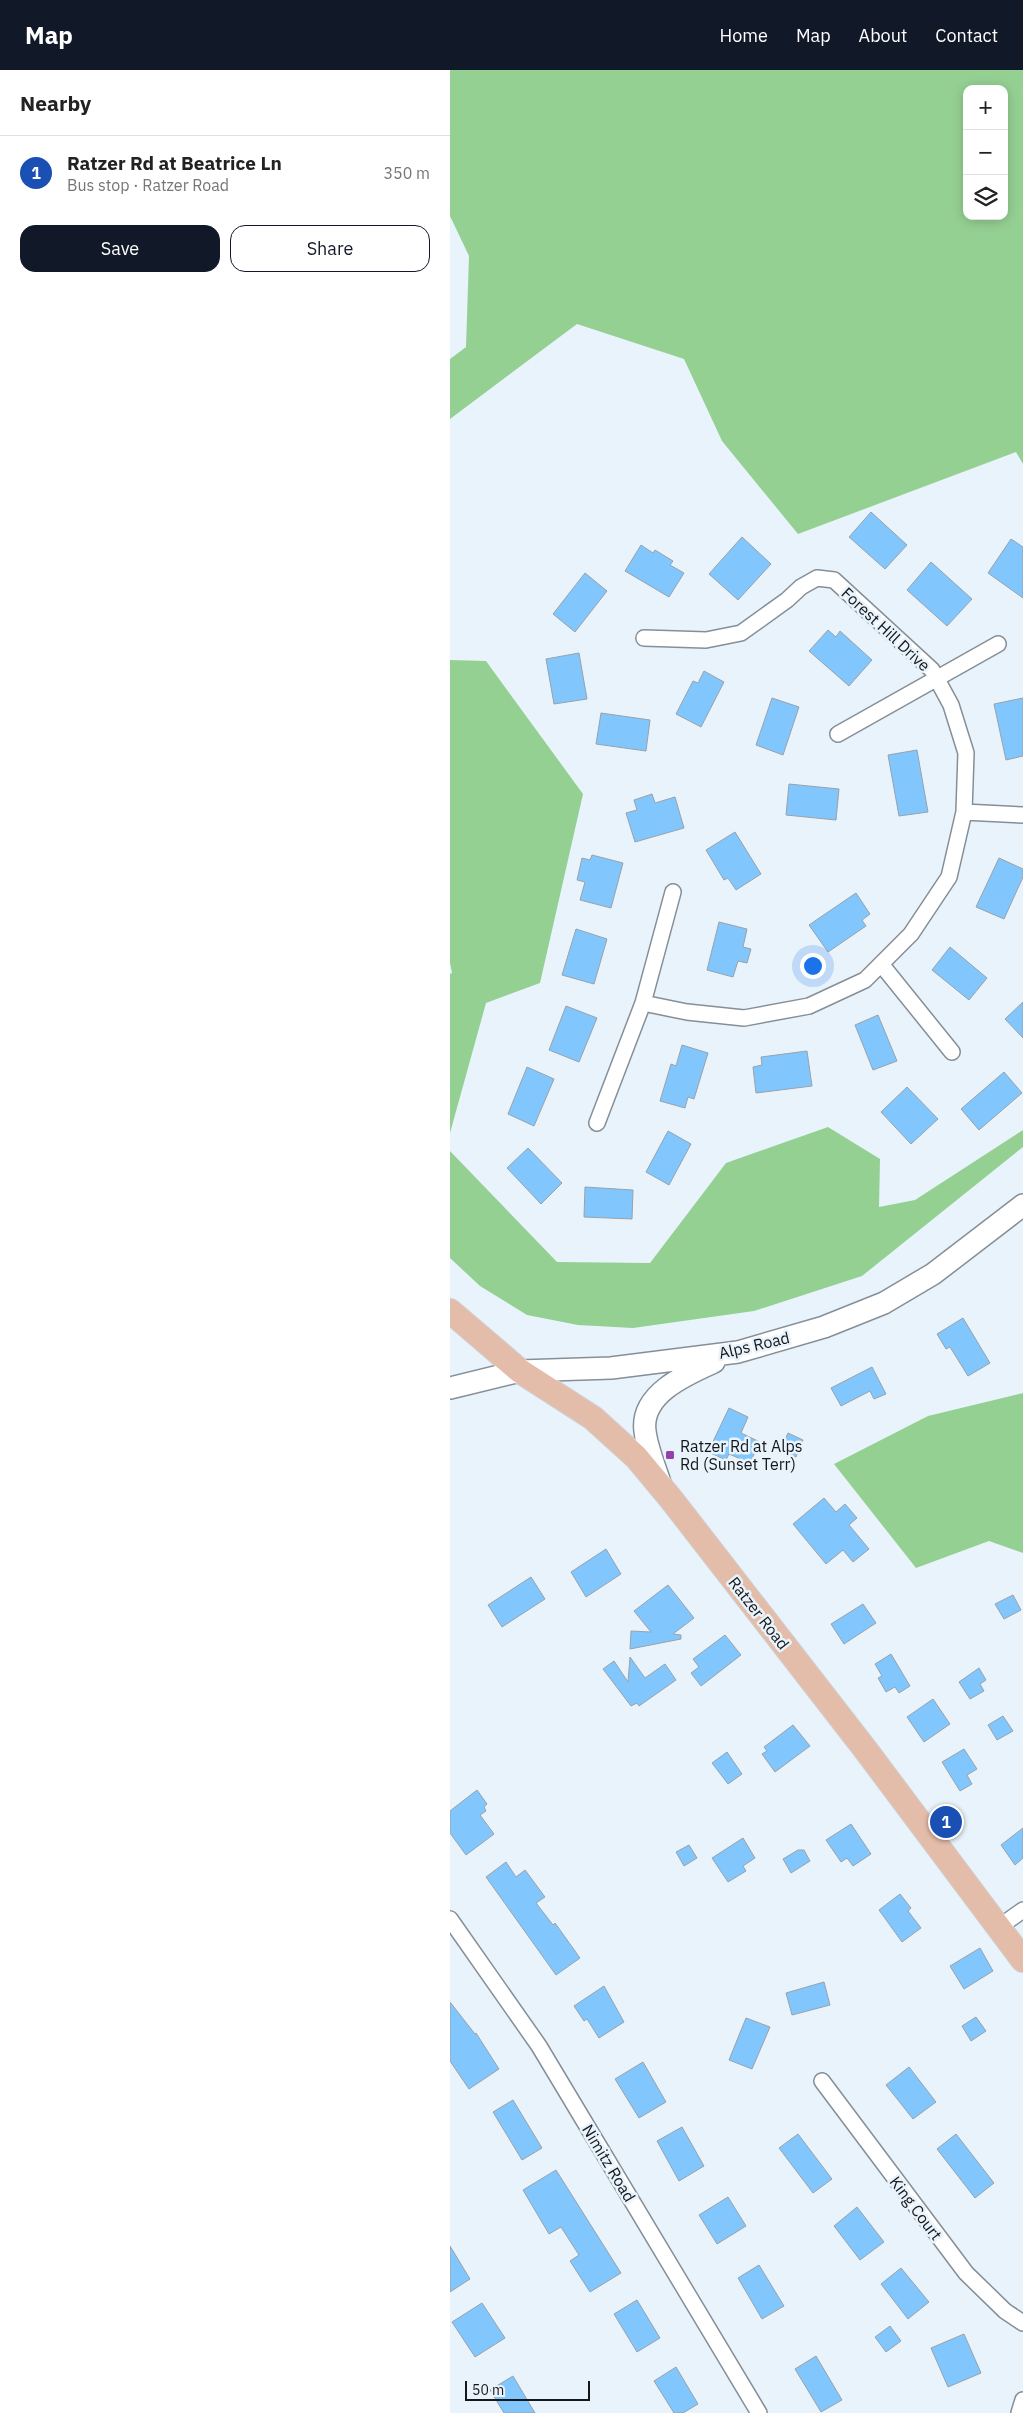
<!DOCTYPE html>
<html lang="en">
<head>
<meta charset="utf-8">
<style>
  :root { --surface:#fff; --page:#f2f2f2; --text:#222; --muted:#767676; --line:#e0e0e0; --accent:#111827 }
  body { margin:0; font-family:"IBM Plex Sans",sans-serif; background:var(--page); color:var(--text) }
  .controls { position:absolute; right:15px; top:15px; display:grid; overflow:hidden; border-radius:10px; box-shadow:0 2px 12px #0003 }
  .controls button { width:45px; height:45px; display:grid; place-items:center; padding:0; border:0; border-bottom:1px solid var(--line); background:var(--surface); color:var(--text); font:25px sans-serif }
  .scale { position:absolute; left:15px; bottom:12px; width:125px; box-sizing:border-box; padding-left:5px; border:2px solid #15181b; border-top:0; font-size:14px; line-height:18px; white-space:nowrap; color:#15181b; -webkit-text-stroke:4px #e9f3fb; paint-order:stroke }
  .you { position:absolute; left:362px; top:895px; width:18px; height:18px; margin:-12px; border:4px solid #fff; border-radius:50%; background:#1a73e8; box-shadow:0 0 0 8px #1a73e833 }
  .badge { display:grid; place-items:center; width:32px; height:32px; border-radius:50%; background:var(--accent); color:#fff; font-size:16px; font-weight:700 }
  .pin { position:absolute; translate:-50% -50%; border:2px solid #fff; box-shadow:0 1px 5px #0006 }
  .list { margin:0; padding:0; list-style:none }
  h2 { display:flex; justify-content:space-between; align-items:center; height:65px; margin:0; padding:0 20px; font-size:21px }
  h2 small { font-size:16px; font-weight:400; color:var(--muted) }
  .list li { display:grid; grid-template-columns:32px 1fr auto; gap:15px; align-items:center; box-sizing:border-box; height:75px; padding:0 20px; border-top:1px solid var(--line) }
  .list b { display:block; font-size:19px; white-space:nowrap }
  .list p { margin:0; font-size:16px; white-space:nowrap; color:var(--muted) }
  .list em { font-size:16px; font-style:normal; color:var(--muted) }
  .actions { display:flex; gap:10px; padding:15px 20px }
  .actions a { flex:1; padding:11px 0; border:1px solid var(--accent); border-radius:15px; text-align:center; font-size:18px; color:var(--accent) }
  .actions .main { background:var(--accent); color:#fff }
  .icon { flex:none; width:28px; height:28px; fill:none; stroke:currentColor; stroke-width:2; stroke-linecap:round; stroke-linejoin:round }
  .map { position:relative; flex:none; width:573px; height:2343px; overflow:hidden }
  header { display:flex; align-items:center; gap:30px; box-sizing:border-box; height:70px; padding:0 25px; background:var(--accent); color:#fff }
  header strong { font-size:24px }
  nav { display:flex; gap:28px; margin-inline-start:auto; font-size:18px }
  main { display:flex }
  aside { flex:1; background:var(--surface) }
  .map>svg:first-child { display:block }
  .forest { fill:#95d093; fill-rule:evenodd }
  .building { fill:#81c6fd; stroke:#99a2aa }
  .lines { fill:none; stroke-linecap:round; stroke-linejoin:round }
  .minor-casing { stroke:#868f97; stroke-width:18 }
  .secondary-casing { stroke:#868f97; stroke-width:24 }
  .primary-casing { stroke:#d0d1d1; stroke-width:26 }
  .minor { stroke:#fff; stroke-width:15 }
  .secondary { stroke:#fff; stroke-width:21 }
  .primary { stroke:#e4bcaa; stroke-width:24 }
  .poi-dot { fill:#9640ad; stroke:#e9f3fb; stroke-width:2 }
  .labels { text-anchor:middle; dominant-baseline:central; stroke-width:5; stroke-linejoin:round; paint-order:stroke }
  .street-label { font-size:16px; fill:#15181b; stroke:#e9f3fb }
  .poi-label { font-size:16px; fill:#15181b; stroke:#e9f3fb; text-anchor:start }
</style>
</head>
<body>
<header>
<strong>Map</strong>
<nav><a>Home</a><a>Map</a><a>About</a><a>Contact</a></nav>
</header>
<main>
<aside>
<h2>Nearby<small></small></h2>
<ul class="list">
<li><span class="badge" style="background:#1a4fb4">1</span><div><b>Ratzer Rd at Beatrice Ln</b><p>Bus stop · Ratzer Road</p></div><em>350 m</em></li>
</ul>
<div class="actions"><a class="main">Save</a><a>Share</a></div>
</aside>
<div class="map">
<svg width="573" height="2343" viewBox="0 0 573 2343">
  <rect width="100%" height="100%" fill="#e9f3fb"/>
  <path class="forest" d="M0 0H573V394L566 382 348 464 272 371 234 289 127 254 0 349V289L16 277 19 186 0 146ZM517 19H554V146H517Z
    M0 590 36 591 133 724 90 913 36 933 0 1063V904L2 903 0 893Z
    M378 1057 430 1089 429 1137 465 1130 573 1060V1077L412 1206 304 1241 183 1258 128 1255 77 1245 30 1216 0 1188V1081L107 1192 200 1193 276 1093Z
    M573 1323V1483L539 1471 466 1498 384 1394 478 1346Z"/>
  <path class="building" d="M421 442 457 475 435 499 399 467Z
    M292 467 321 494 288 530 259 504Z
    M561 469 573 477V528L538 503Z
    M191 475 203 483 205 480 223 491 220 495 234 503 219 527 175 501Z
    M481 492 522 529 497 556 457 520Z
    M135 503 157 521 125 562 103 544Z
    M378 560 386 567 390 561 422 590 399 616 359 581Z
    M129 583 137 629 104 634 96 589Z
    M254 601 274 612 251 657 226 644 243 611 248 613Z
    M322 628 349 637 333 685 306 675Z
    M573 628V686L556 690 544 634Z
    M151 643 200 650 196 681 146 674Z
    M467 680 478 742 449 746 438 685Z
    M339 714 389 719 386 750 336 745Z
    M202 724 205 733 225 727 234 758 185 772 176 743 187 740 184 730Z
    M285 762 311 804 286 820 278 808 274 810 256 780Z
    M142 785 173 793 161 838 130 830 135 812 127 810 132 788 140 790Z
    M549 788 573 799V807L554 849 526 837Z
    M406 823 420 844 412 850 416 856 378 882 359 855Z
    M269 852 297 859 293 877 301 879 297 893 288 891 283 907 257 900Z
    M126 859 157 869 144 914 112 905Z
    M500 877 537 908 519 930 482 900Z
    M573 932V968L555 949Z
    M116 936 147 948 129 992 99 980Z
    M428 945 447 991 423 1000 405 955Z
    M232 975 258 983 244 1029 238 1027 235 1038 210 1031 221 994 226 996Z
    M357 981 362 1016 306 1023 303 997 312 995 311 987Z
    M77 997 104 1009 84 1056 58 1044Z
    M554 1002 572 1023 529 1060 511 1039Z
    M457 1017 488 1049 461 1074 431 1042Z
    M218 1061 241 1074 219 1115 196 1102Z
    M78 1078 112 1113 91 1134 57 1098Z
    M135 1117 183 1120 182 1149 134 1147Z
    M513 1248 540 1293 518 1306 500 1277 496 1279 487 1264Z
    M422 1297 436 1324 424 1329 420 1321 391 1336 381 1318Z
    M279 1338 298 1347 291 1363 310 1372 300 1393 279 1384 276 1390 258 1382Z
    M338 1363 353 1370 346 1387 330 1380Z
    M374 1428 386 1442 395 1434 407 1448 399 1455 419 1479 403 1492 393 1480 376 1494 343 1454Z
    M156 1479 171 1504 136 1527 121 1502Z
    M81 1507 95 1529 52 1557 38 1535Z
    M218 1515 244 1548 223 1564 231 1565V1569L180 1579 181 1561 201 1562 184 1541Z
    M563 1525 571 1540 554 1549 545 1534Z
    M413 1534 426 1553 394 1574 381 1554Z
    M275 1565 291 1585 251 1616 241 1603 249 1597 243 1589Z
    M441 1584 460 1616 449 1623 445 1617 436 1622 428 1608 432 1606 425 1594Z
    M180 1587 195 1608 215 1594 226 1610 189 1636 187 1633 181 1636 153 1599 164 1591 178 1612Z
    M529 1598 536 1610 530 1614 534 1621 520 1629 509 1612Z
    M483 1629 500 1654 474 1672 457 1647Z
    M553 1646 563 1661 547 1670 538 1655Z
    M343 1655 360 1676 325 1702 312 1684 317 1681 314 1677Z
    M514 1679 527 1699 517 1705 522 1714 510 1721 492 1692Z
    M277 1682 292 1704 278 1714 262 1693Z
    M27 1720 37 1734 34 1737 36 1741 30 1745 44 1764 16 1785 0 1763V1741Z
    M401 1754 421 1784 403 1796 397 1788 391 1792 376 1770Z
    M573 1758V1788L565 1795 551 1775Z
    M293 1768 305 1788 293 1796 296 1801 278 1812 262 1788Z
    M239 1775 247 1788 234 1796 226 1782Z
    M348 1780H354L360 1791 341 1803 333 1789Z
    M56 1792 66 1807 75 1800 95 1827 86 1833 103 1855 105 1853 130 1888 106 1905 36 1807Z
    M450 1824 461 1838 458 1841 471 1858 452 1872 429 1840Z
    M530 1878 543 1901 514 1919 500 1896Z
    M374 1912 380 1935 342 1945 336 1923Z
    M154 1916 174 1952 149 1968 137 1949 134 1951 124 1936Z
    M0 1932 25 1964 26 1963 49 1999 19 2019 0 1991Z
    M526 1947 536 1961 521 1971 512 1956Z
    M296 1948 320 1957 302 1999 279 1990Z
    M193 1992 216 2032 189 2048 165 2009Z
    M459 1997 486 2032 463 2049 436 2015Z
    M63 2030 92 2078 72 2090 43 2042Z
    M232 2057 254 2096 229 2111 207 2071Z
    M348 2064 382 2109 363 2123 329 2078Z
    M506 2064 544 2113 525 2128 487 2079Z
    M106 2100 171 2203 140 2222 120 2191 129 2185 111 2157 99 2164 73 2120Z
    M278 2127 296 2156 267 2174 249 2145Z
    M407 2137 434 2172 410 2190 384 2156Z
    M0 2176 20 2209 0 2222Z
    M309 2195 334 2236 312 2249 288 2208Z
    M451 2198 479 2232 458 2249 431 2214Z
    M187 2230 210 2268 187 2282 164 2244Z
    M32 2233 55 2268 25 2287 2 2252Z
    M440 2256 451 2271 436 2282 425 2267Z
    M514 2264 531 2303 498 2317 481 2278Z
    M366 2286 392 2330 371 2342 345 2299Z
    M226 2297 248 2334 233 2343H224L204 2311Z
    M63 2306 85 2343H54L40 2320Z"/>
  <g class="lines">
    <g class="minor-casing">
      <path id="minor" d="M388 664 548 574
        M514 742 573 745
        M431 894 502 982
        M193 933 237 942 294 948 359 936 415 910 461 864 499 807 514 742 516 683 501 635 482 600 384 510 367 508 351 517 337 530 291 563 256 570 194 568
        M147 1053 193 933 223 822
        M0 1849 89 1976 309 2343
        M549 1857 573 1840
        M372 2011 516 2203 555 2241 573 2253
        M569 2343 573 2330"/>
    </g>
    <g class="secondary-casing">
      <path id="secondary" d="M0 1318 70 1301 161 1298 288 1282 374 1257 434 1233 483 1204 573 1135
        M211 1416C206 1399 197 1379 195 1361 190 1324 237 1304 264 1292"/>
    </g>
    <g class="primary-casing">
      <path id="primary" d="M0 1241 70 1301 143 1348 186 1387 221 1429 415 1679 573 1890"/>
    </g>
    <use href="#minor" class="minor"/>
    <use href="#secondary" class="secondary"/>
    <use href="#primary" class="primary"/>
  </g>
  <rect class="poi-dot" x="215" y="1380" width="10" height="10" rx="2.5"/>
  <g class="labels">
    <g class="street-label">
      <text transform="translate(436 559) rotate(43)">Forest Hill Drive</text>
      <text transform="translate(304 1275) rotate(-13)">Alps Road</text>
      <text transform="translate(309 1543) rotate(52)">Ratzer Road</text>
      <text transform="translate(159 2093) rotate(59)">Nimitz Road</text>
      <text transform="translate(466 2138) rotate(53)">King Court</text>
    </g>
    <g class="poi-label">
      <text x="230" y="1376">Ratzer Rd at Alps<tspan x="230" dy="18">Rd (Sunset Terr)</tspan></text>
    </g>
  </g>
</svg>
<div class="controls">
<button>+</button>
<button>−</button>
<button><svg class="icon" aria-label="layers" viewBox="0 0 24 24"><path d="M12 4l9 5-9 5-9-5zM3 14l9 5 9-5"/></svg></button>
</div>
<div class="scale">50 m</div>
<div class="you"></div>
<div class="pin badge" style="left:496px;top:1752px;background:#1a4fb4">1</div>
</div>
</main>
</body>
</html>
